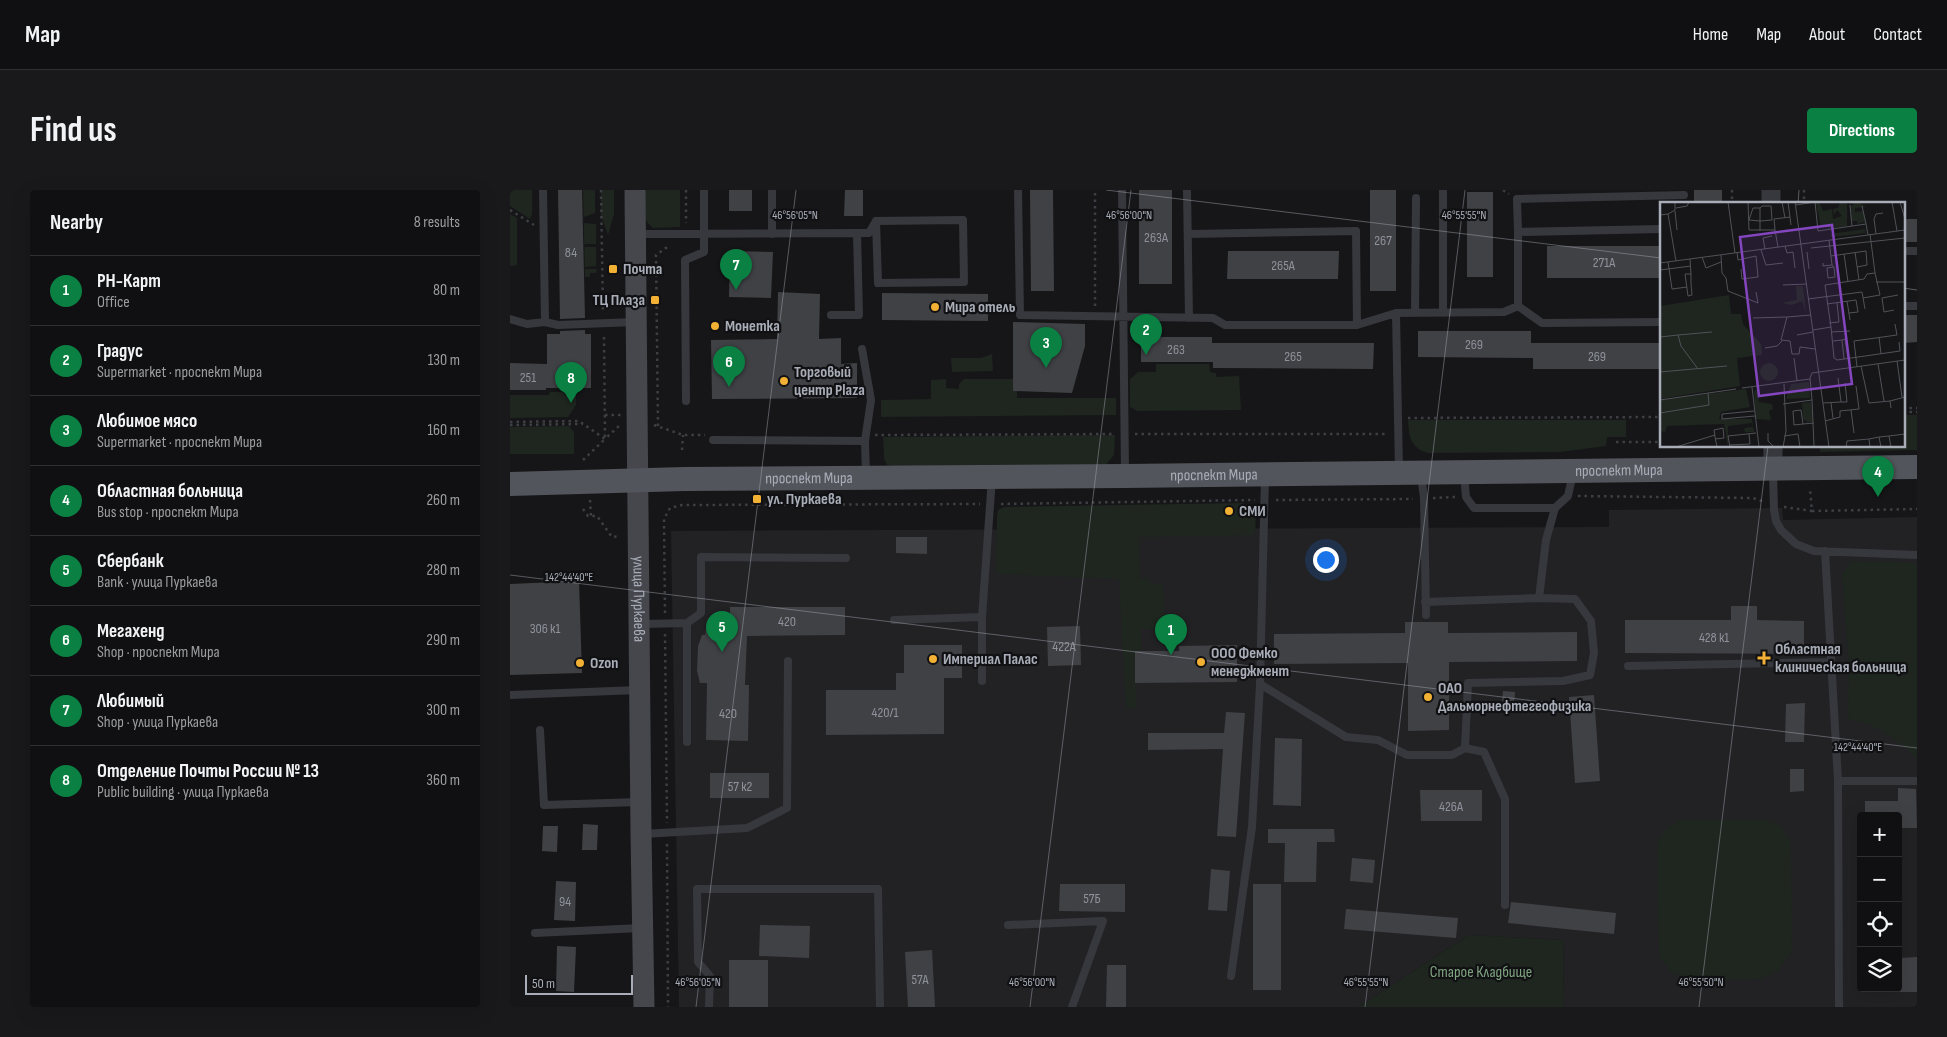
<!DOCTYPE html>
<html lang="en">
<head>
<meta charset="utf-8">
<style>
  :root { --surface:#101012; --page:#19191b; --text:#f1f3f6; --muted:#9c9d9f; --line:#303032; --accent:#0b8043 }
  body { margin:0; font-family:"Sofia Sans Condensed",sans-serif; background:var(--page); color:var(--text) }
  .controls { position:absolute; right:15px; bottom:15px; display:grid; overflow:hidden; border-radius:5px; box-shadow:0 5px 20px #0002 }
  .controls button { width:45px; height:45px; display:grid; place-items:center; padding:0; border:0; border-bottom:1px solid var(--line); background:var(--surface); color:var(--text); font:25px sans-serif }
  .scale { position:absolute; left:15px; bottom:12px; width:108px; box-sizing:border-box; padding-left:5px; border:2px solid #a8adb8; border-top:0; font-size:14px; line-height:18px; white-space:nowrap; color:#a8adb8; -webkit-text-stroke:4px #111113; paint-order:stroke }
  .you { position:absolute; left:815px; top:369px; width:18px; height:18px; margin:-12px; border:4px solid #fff; border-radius:50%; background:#1a73e8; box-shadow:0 0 0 8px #1a73e833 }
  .badge { display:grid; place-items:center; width:32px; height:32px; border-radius:50%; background:var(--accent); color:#fff; font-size:16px; font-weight:700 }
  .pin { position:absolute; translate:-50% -41px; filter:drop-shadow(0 1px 2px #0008) }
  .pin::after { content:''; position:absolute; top:26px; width:18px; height:15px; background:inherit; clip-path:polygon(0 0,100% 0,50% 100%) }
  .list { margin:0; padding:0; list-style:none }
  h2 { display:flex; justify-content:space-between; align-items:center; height:65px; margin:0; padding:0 20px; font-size:21px }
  h2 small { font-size:16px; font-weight:400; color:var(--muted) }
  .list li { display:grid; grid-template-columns:32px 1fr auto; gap:15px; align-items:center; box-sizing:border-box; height:70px; padding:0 20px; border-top:1px solid var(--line) }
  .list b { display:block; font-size:19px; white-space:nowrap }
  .list p { margin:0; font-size:16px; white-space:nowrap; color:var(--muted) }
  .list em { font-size:16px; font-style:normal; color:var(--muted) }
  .icon { flex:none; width:28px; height:28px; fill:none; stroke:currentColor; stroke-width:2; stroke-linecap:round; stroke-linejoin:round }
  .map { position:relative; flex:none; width:1407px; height:817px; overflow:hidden; border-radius:5px }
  header { display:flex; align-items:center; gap:30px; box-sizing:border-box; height:70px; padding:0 25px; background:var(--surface); border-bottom:1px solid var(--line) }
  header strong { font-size:24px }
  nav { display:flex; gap:28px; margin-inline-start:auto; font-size:18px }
  .intro { display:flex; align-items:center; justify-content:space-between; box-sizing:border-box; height:120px; padding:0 30px }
  h1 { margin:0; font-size:35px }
  .button { padding:12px 22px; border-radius:5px; background:var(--accent); color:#fff; font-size:18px; font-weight:700 }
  main { display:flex; gap:30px; padding:0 30px }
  aside { flex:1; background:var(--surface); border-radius:5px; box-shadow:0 5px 20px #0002 }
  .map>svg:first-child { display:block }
  .built { fill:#222225; fill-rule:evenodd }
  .green { fill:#1e261f }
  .building { fill:#404145 }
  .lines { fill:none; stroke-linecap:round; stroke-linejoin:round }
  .path { stroke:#3d3f44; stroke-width:2.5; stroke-dasharray:2.5 4; stroke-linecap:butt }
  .service { stroke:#37383d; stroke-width:8 }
  .tertiary { stroke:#37383d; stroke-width:19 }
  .secondary { stroke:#45474d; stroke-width:21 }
  .primary { stroke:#53555c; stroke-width:24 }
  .ticks { fill:none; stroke:#a8adb8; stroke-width:1; stroke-opacity:0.45 }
  .poi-dot { fill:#f2b134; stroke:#111113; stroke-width:2 }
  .labels { text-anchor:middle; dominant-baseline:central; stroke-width:4.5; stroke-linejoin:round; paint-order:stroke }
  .number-label { font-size:14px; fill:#8e929b }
  .poi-label { font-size:16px; font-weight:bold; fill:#a8adb8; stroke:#111113; text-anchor:start }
  .street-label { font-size:16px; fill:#a8adb8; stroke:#111113 }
  .park-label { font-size:16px; fill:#7fa381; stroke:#111113 }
  .inset-road { fill:none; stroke:#505258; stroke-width:1 }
  .view { fill:#8446be; fill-opacity:0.15; stroke:#8446be; stroke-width:2.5 }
  .inset-edge { fill:none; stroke:#a8adb8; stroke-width:2.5 }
  .ticks-label { font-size:12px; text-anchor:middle; fill:#a8adb8; stroke:#111113; stroke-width:4.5; stroke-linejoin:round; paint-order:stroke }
</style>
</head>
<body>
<header>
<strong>Map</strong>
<nav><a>Home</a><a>Map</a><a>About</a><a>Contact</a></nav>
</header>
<div class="intro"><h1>Find us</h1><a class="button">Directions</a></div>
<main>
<aside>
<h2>Nearby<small>8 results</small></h2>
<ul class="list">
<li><span class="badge">1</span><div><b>РН-Карт</b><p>Office</p></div><em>80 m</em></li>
<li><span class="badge">2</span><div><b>Градус</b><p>Supermarket · проспект Мира</p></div><em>130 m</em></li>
<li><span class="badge">3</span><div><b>Любимое мясо</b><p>Supermarket · проспект Мира</p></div><em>160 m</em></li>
<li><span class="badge">4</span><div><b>Областная больница</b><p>Bus stop · проспект Мира</p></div><em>260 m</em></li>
<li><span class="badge">5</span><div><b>Сбербанк</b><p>Bank · улица Пуркаева</p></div><em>280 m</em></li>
<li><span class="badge">6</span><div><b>Мегахенд</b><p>Shop · проспект Мира</p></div><em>290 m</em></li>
<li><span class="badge">7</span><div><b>Любимый</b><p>Shop · улица Пуркаева</p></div><em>300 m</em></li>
<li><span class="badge">8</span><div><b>Отделение Почты России № 13</b><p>Public building · улица Пуркаева</p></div><em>360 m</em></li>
</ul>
</aside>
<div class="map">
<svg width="1407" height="817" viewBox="0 0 1407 817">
  <rect width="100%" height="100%" fill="#161618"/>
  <path class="built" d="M1272 318 1273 330 1407 327V817H1054L1053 750 959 745 848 817H169L161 341 1099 337V320ZM1351 626H1388V798H1351Z"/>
  <path class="green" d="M0 0H22V24L20 29 0 16Z
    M73 0H85V23L74 27V33L86 34V54H75L74 57H86V76L75 77V79H87L86 83H80V87H75Z
    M91 0H104V24L98 45 91 25Z
    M132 0H170V37L143 38C128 24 132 18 132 0Z
    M0 24 7 28V75L0 76Z
    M482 164 483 181 442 182 441 168H471Z
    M646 174H699L700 182 706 183V187L729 186 731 220 627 221 620 217V189L628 182H646Z
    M436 189V198L449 199V194L454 189H507V208H606V225L371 227V210L421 209V190Z
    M40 202H66V215L58 227 0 228V205H39Z
    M1393 225H1407V260L1310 262V256H1393Z
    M898 230H1116V247H1097L1096 256 1050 262 918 263C900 258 899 246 898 230Z
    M59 236 64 242V264H0V237Z
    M605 245 604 265 595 276 402 279 377 275 374 269 373 247Z
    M732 313 742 316 746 323 745 345 629 347 630 388 640 389V393L653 394 655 440 631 439 632 472 624 473 627 518 616 519 609 389 486 384 487 325 488 320 494 317Z
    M1341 371 1407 373V568C1388 551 1364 533 1338 529L1339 476 1332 385Z
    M1255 629 1271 636 1281 653 1282 761 1270 779 1252 789 1180 790 1162 783 1149 767 1147 655 1154 641 1168 630Z
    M959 745 1053 750 1054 817H848Z"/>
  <path class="building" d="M48 0H72L75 128 50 129Z
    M219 0H242V21H219Z
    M335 0H353V26H334Z
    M520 0H543L544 101H521Z
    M629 0H662V94H629Z
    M860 0H886V101H860Z
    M1184 0H1212V14H1184Z
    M957 2H983V87H957Z
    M1393 29H1407V52H1393Z
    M1037 56H1151V88H1037Z
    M220 61 263 62 261 108 219 107Z
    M718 61H829L828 89H717Z
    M268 102 310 104 309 149 331 148V174L347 173V208L202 209 201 150 267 149Z
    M372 103 478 104V131L372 130Z
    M1393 125H1407V152L1393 153Z
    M503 132 575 134V156L562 203 503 201Z
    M75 140V144H81V198H36V200H0V173L37 174V144H50V141Z
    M908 141H1021V153H1151V179H1023V168L908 167Z
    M631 147H702V153H864L863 179 703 178V172H631Z
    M386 347H417V364L386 363Z
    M69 391 72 483 0 485V394Z
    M1221 416H1247V430L1294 431V464L1115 463V430H1221Z
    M220 417H335V445L237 446 235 495H239L238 551 196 550 197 493H190L187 481 188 456 192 445H195L196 437H220Z
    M895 432H938V443L1067 442V471L939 472V540L898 541V473L764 474V444L895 443Z
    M570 436 571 475 538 476 537 437Z
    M394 455H452V488H434V544L316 545V500H386V483H394Z
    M727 455V492L625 493V461H669V456Z
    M993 501 1005 502 1004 516 992 514Z
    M1084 505 1090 591 1065 593 1059 507Z
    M1295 513 1294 552H1275L1276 514Z
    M716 522 735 523 726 647 707 646 713 559 638 560V543H714Z
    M765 548 792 549 791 616 763 615Z
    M1280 579H1294V601L1280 602Z
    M200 583H259V608H200Z
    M1388 598 1406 599 1407 638H1388V626H1355V611H1388Z
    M910 600H972V631H911Z
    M73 634 88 635 87 660H72Z
    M33 636H48L47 662 32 661Z
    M758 639H824L825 652H807L806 692H774L775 653H758Z
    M842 668 865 670 863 693 840 691Z
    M701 679 720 681 717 721 698 720Z
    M46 691 66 692 65 731 44 730Z
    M550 694H615V722L549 721Z
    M743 694H771V800H743Z
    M1001 712 1106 723 1104 744 998 733Z
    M836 719 948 728 946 748 834 739Z
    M250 735 300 736 299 768 249 766Z
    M47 756 66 757 64 802 46 801Z
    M422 760 425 817H398L395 762Z
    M1407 767V802H1388V768Z
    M219 770H258V817H219Z
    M597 775H616V817H596Z"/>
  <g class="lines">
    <path class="path" d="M91 0 93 123
      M176 0V33
      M993 0 999 4
      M1222 0V14
      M1294 0V14
      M0 20 24 35
      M585 116V0
      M1393 218H1407
      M1393 222H1407
      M95 225H111
      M898 228 1151 227
      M0 232 69 231 95 249 109 236
      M0 235 73 234
      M144 235 173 245H195
      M148 236 146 65 160 55
      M625 244H877
      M365 245 605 244
      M1106 252H1151
      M172 260 173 245
      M73 270 95 249 94 144
      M1068 306 1243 308 1255 312
      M923 308 945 307
      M80 310 81 326
      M766 310 903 309
      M491 314 745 310
      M1274 317 1302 321 1300 299
      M73 319 78 326H87L102 347 110 346
      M1302 321 1407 319
      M155 423 154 329 160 318 172 315 470 314
      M155 444 157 633
      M157 654 158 817"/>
    <path class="service" d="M262 0V44
      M508 0 510 125 703 128 715 135H847L886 123
      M612 0 615 283
      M677 0 679 128
      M933 0V123
      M453 30 454 92 368 93 366 31Z
      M1008 42 1007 9 1174 5
      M347 43H359L366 31
      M128 44 347 43 349 125H321
      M679 44 846 41 847 135
      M1393 61H1407
      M1008 116V42L1151 39
      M1393 116H1407
      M905 123 906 8
      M0 129 17 134 35 132 33 0
      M35 132 48 135 125 132
      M352 159 361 210 355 251 356 286
      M176 211 175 70 194 62V0
      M203 250 355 251
      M889 280 886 123 994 122 1008 116 1032 133 1151 132
      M1263 281 1264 320 1266 331 1271 340 1286 354 1304 361 1407 365
      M954 284 956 307 964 318H1045
      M911 285 914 308 916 425
      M755 287 750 494 836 547 868 550 897 565H942L955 558 958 493 1053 491 1080 485 1084 463 1081 431 1065 409 1029 408 1036 350 1045 318 1058 306 1063 283
      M1315 361 1328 591 1329 817
      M915 412 1029 408
      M384 430 472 427
      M177 433V552
      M131 434 177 433 191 423V367L336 368
      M1118 476 1321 472
      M472 491V427L482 288
      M0 505 128 500
      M30 540 34 615 129 612
      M955 558 974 562 995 609V715
      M1328 591H1407
      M133 644 237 638 277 618 278 471
      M498 735 593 731 562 817
      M25 743 131 738
      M721 786 742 637 750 494
      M199 817 200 786 188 772 187 699H368L370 817"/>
    <path class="tertiary" d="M1261 0V14
      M1263 256V279"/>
    <path class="secondary" id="s1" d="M125 0 131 644 134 817"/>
    <path class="primary" id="s2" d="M0 294 174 289 615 286 1407 277"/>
  </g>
  <path class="ticks" d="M596 0 1151 68M1288 14 1289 0M1393 98 1407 100M0 385 1407 558M186 817 286 0M520 817 621 0M855 817 955 0M1189 817 1258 256"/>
  <g class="poi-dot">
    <rect x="98" y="74" width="10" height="10" rx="2.5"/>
    <rect x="140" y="105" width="10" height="10" rx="2.5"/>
    <circle cx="425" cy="117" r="5"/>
    <circle cx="205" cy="136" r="5"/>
    <circle cx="274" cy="191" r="5"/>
    <rect x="242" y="304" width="10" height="10" rx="2.5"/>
    <circle cx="719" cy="321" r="5"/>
    <path d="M1251.5 460.5h5v5h5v5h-5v5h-5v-5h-5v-5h5z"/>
    <circle cx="423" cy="469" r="5"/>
    <circle cx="691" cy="472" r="5"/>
    <circle cx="70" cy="473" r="5"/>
    <circle cx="918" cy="507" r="5"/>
  </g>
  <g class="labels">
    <g class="number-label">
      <text x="646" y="47">263А</text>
      <text x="873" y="50">267</text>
      <text x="61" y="62">84</text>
      <text x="1094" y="72">271А</text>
      <text x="773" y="75">265А</text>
      <text x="964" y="154">269</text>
      <text x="666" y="159">263</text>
      <text x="783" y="166">265</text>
      <text x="1087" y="166">269</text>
      <text x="18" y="187">251</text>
      <text x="277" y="431">420</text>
      <text x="35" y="438">306 к1</text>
      <text x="1204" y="447">428 к1</text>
      <text x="554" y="456">422А</text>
      <text x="375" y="522">420/1</text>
      <text x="218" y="523">420</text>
      <text x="230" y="596">57 к2</text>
      <text x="941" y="616">426А</text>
      <text x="582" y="708">57Б</text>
      <text x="55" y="711">94</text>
      <text x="410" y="789">57А</text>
    </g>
    <g class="poi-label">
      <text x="113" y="79">Почта</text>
      <text x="135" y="110" text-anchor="end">ТЦ Плаза</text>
      <text x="435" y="117">Мира отель</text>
      <text x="215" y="136">Монетка</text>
      <text x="284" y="182">Торговый<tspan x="284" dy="18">центр Plaza</tspan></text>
      <text x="257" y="309">ул. Пуркаева</text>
      <text x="729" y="321">СМИ</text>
      <text x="1265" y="459">Областная<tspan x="1265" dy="18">клиническая больница</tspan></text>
      <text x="701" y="463">ООО Фемко<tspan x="701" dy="18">менеджмент</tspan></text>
      <text x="433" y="469">Империал Палас</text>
      <text x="80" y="473">Ozon</text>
      <text x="928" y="498">ОАО<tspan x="928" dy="18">Дальморнефтегеофизика</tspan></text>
    </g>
    <g class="street-label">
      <text stroke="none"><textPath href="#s2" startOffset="1109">проспект Мира</textPath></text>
      <text stroke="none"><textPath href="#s2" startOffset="704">проспект Мира</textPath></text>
      <text stroke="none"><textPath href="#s2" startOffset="299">проспект Мира</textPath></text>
      <text stroke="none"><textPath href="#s1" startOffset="409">улица Пуркаева</textPath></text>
    </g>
    <g class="park-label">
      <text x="971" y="782">Старое Кладбище</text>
    </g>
  </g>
  <g transform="translate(1150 12)">
    <rect width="245" height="245" fill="#161618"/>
    <path d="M180 0H187V24L169 26 163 23 161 26 156 1H160L163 9 172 7 173 17 182 14 177 8 174 13 173 7 178 6ZM188 0H199L206 5 195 6V10L204 9 205 20 197 22V19H192L191 5 194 2ZM205 27 206 31 171 35 170 32 164 33ZM136 84H143L146 112 142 99 132 103 122 101 137 98ZM69 93 71 112H81L83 122 101 142 102 153 77 156 80 184 0 197V104ZM100 170a9 9 0 1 1 18 0a9 9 0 1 1-18 0ZM149 180 150 196 126 197 131 182ZM98 186 99 200 112 202 113 207 109 209 111 218 96 217 94 189ZM86 187 90 205 61 210 59 217H92L94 230H85L84 226 93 225 92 221 68 224V245L64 222 7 224 5 230 0 229V198ZM151 200 153 220H147L143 217 142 201Z" fill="#1e261f"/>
    <path class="inset-road" d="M68 0 75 51M88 0 89 28H115L118 45M122 0 125 16M128 0 131 23M135 0 169 245M155 0 158 29 206 22 208 33M232 0 237 29M240 0 245 17M136 3 155 0M190 3 192 24M202 4 206 22M16 6 27 4 29 0M100 6H93L89 18 100 19 112 18 111 4H102L100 6V29M15 9 17 28M8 12 15 8V0M0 13 8 12 16 59M115 28 114 17 130 15M216 32 214 17 216 12 223 11M125 44 127 51 133 50 135 66M151 46 245 36M105 47 103 36 112 34M101 48 106 63 123 61M77 50 78 58 96 54 98 75 82 77 81 67M147 50 149 67M195 50 199 78M184 52 188 80M61 53 62 71 66 76 68 89 98 101 96 90M171 54 206 49 207 63 197 65M42 55 46 66 61 60M30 57 31 72V82L32 93 28 94 25 72H31M8 60 12 87 27 85M0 61 245 28M163 61V64L172 63 169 38M172 63 174 65 175 75 168 76 167 66 174 65M0 68 31 64M216 80H245M123 83 147 82M203 96 220 93 215 71M222 96 224 110 234 108M222 96 238 93M148 97 202 90 205 107M187 99 190 118M167 102 196 98 198 110 189 111M151 113 127 115 121 138 130 139 132 152H139L140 145 155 147M93 116 127 115M169 121 179 120 177 101M171 125 165 83 204 77 207 72 215 71 210 32M153 128 171 125 174 156 177 158 240 149 239 140M171 130 190 129M18 133 52 130M137 133 153 130M0 135 18 133 21 144 38 167M219 135 221 152M182 138 185 137 188 156M173 139 182 138 184 157M105 146 117 144 122 139M134 156 137 179M237 159 242 195M218 162 224 199M201 164 209 201 230 199M197 165 194 139 237 133 235 122M0 170 67 164M92 185 99 245M82 186 150 177M0 198 76 187M152 198 154 244M181 200H187L185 181M163 201 181 200 178 176M171 201 173 216M123 202 152 198 150 176 152 171 245 158M231 206 230 199 245 195M191 208 194 231M94 209 62 212V217L95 214M0 211 49 203 48 191M165 219 180 215V209L199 207 196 184M143 222 141 208 133 209 134 223 143 222 154 221M108 231V239L114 245M124 234 138 232 140 245M229 234 245 232M55 237 64 236 63 226 54 228 55 235 57 245M69 243 90 242 89 232M16 245 55 233M70 245 68 234 96 231M123 245 126 229 124 182M186 245 187 239 209 237M210 245 209 237 219 235M221 245 219 235 229 234 231 245"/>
    <path class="view" d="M172 23 192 182 99 194 80 35Z"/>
    <rect width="245" height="245" class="inset-edge"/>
  </g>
  <g class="ticks-label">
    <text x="285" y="29">46°56'05"N</text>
    <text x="619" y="29">46°56'00"N</text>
    <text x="954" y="29">46°55'55"N</text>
    <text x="59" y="391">142°44'40"E</text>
    <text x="1348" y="561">142°44'40"E</text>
    <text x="188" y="796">46°56'05"N</text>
    <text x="522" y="796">46°56'00"N</text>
    <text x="856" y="796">46°55'55"N</text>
    <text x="1191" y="796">46°55'50"N</text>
  </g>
</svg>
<div class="controls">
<button>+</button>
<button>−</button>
<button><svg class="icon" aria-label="locate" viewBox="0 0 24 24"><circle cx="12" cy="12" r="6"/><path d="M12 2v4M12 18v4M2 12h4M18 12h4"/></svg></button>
<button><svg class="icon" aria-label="layers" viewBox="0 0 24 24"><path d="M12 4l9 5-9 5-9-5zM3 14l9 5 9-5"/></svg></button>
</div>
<div class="scale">50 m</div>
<div class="you"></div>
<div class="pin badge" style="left:661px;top:465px">1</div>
<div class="pin badge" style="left:636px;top:165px">2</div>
<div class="pin badge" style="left:536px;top:178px">3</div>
<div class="pin badge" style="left:1368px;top:307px">4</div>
<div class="pin badge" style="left:212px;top:462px">5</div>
<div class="pin badge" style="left:219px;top:197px">6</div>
<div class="pin badge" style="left:226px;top:100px">7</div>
<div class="pin badge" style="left:61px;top:213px">8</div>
</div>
</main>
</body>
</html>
